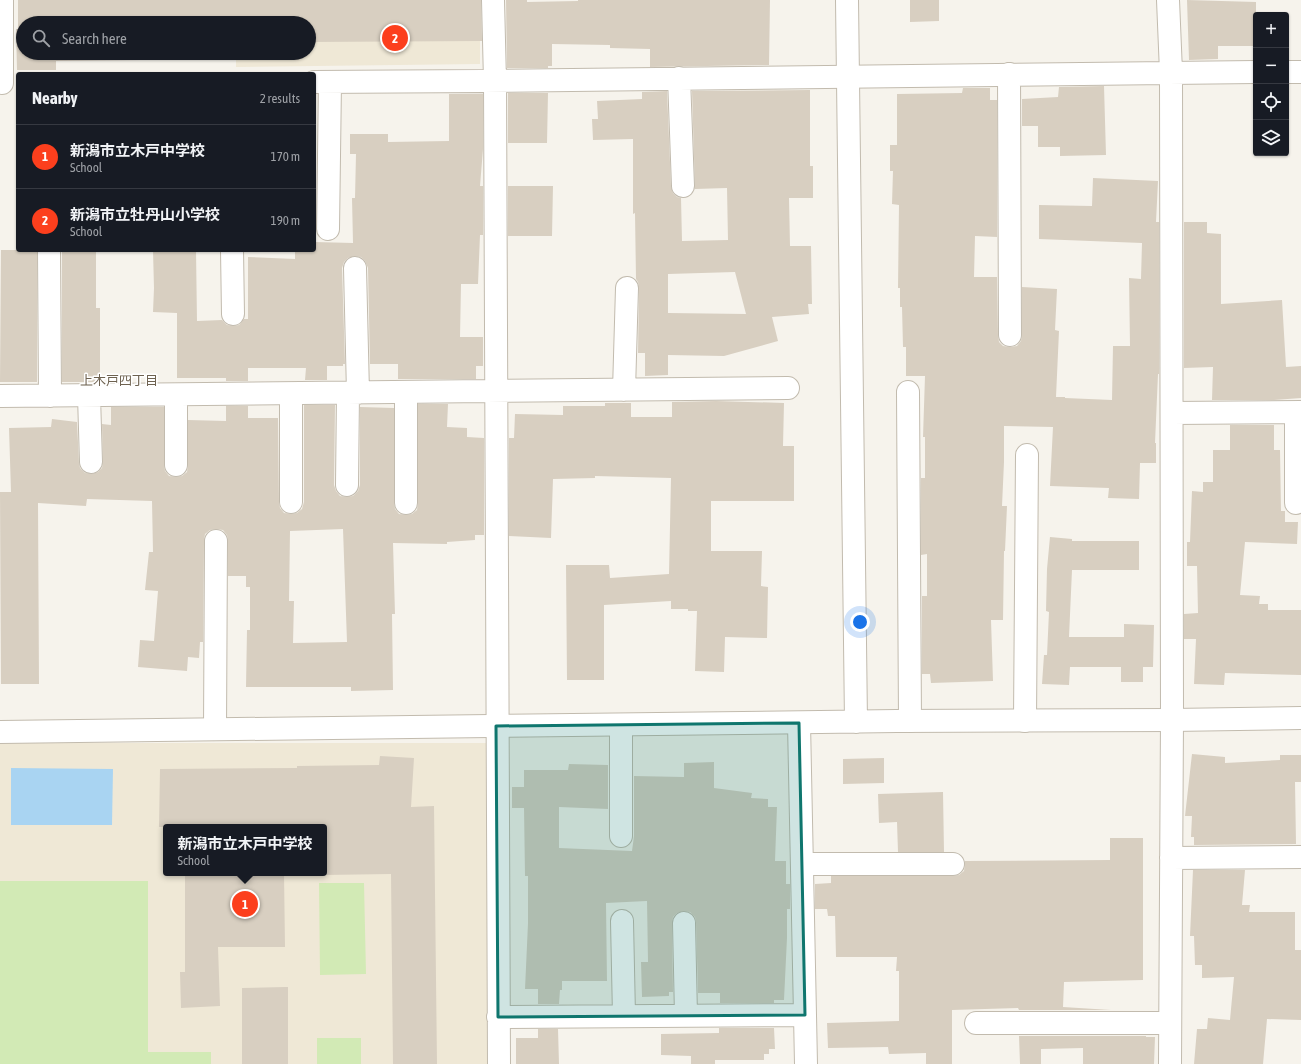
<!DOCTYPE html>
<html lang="en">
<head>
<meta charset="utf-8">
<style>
  :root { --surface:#171b24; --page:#242831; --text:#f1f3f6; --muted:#9ea1a6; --line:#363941; --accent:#fc3f1d }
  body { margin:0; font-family:"Asap Condensed","Noto Sans JP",sans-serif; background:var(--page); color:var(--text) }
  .controls { position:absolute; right:12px; top:12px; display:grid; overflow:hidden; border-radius:4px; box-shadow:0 1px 3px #0004 }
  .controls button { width:36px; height:36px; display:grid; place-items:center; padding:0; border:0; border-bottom:1px solid var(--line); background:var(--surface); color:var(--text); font:20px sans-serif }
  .you { position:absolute; left:860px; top:622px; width:14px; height:14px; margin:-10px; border:3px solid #fff; border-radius:50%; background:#1a73e8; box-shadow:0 0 0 6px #1a73e833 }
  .badge { display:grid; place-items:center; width:26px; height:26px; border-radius:50%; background:var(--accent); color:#fff; font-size:13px; font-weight:700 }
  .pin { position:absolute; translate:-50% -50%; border:2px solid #fff; box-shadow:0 1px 4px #0006 }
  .popup { position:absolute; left:163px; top:824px; width:164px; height:52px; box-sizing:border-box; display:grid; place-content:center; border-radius:4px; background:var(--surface); filter:drop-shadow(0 1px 3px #0005); font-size:13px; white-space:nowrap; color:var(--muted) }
  .popup b { font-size:15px; color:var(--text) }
  .popup::after { content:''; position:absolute; left:50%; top:100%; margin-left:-8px; border:8px solid transparent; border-top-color:var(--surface) }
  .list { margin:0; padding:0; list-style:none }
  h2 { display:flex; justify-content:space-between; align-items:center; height:52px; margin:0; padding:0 16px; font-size:17px }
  h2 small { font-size:13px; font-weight:400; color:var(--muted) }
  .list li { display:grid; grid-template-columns:26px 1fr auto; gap:12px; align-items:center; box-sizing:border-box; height:64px; padding:0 16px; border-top:1px solid var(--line) }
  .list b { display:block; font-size:15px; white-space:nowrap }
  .list p { margin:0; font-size:13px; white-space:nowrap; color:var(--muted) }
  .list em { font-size:13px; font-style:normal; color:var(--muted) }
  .icon { flex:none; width:22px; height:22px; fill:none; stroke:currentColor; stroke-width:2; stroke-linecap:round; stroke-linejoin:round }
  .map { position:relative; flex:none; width:1301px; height:1064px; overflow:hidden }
  .search { position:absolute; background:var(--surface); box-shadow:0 1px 3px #0004; left:16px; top:16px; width:300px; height:44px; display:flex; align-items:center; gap:10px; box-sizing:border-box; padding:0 14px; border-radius:22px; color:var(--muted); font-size:15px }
  .panel { position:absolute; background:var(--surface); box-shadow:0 1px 3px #0004; left:16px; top:72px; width:300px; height:180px; border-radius:4px }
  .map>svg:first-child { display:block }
  .education { fill:#efe8d6; fill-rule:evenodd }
  .green { fill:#d2eab5 }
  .water { fill:#a9d4f2 }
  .building { fill:#d8cfc1; fill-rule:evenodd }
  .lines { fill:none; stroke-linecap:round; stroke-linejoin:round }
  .minor-casing { stroke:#c2bbae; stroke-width:24 }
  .tertiary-casing { stroke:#c2bbae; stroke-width:24 }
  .minor { stroke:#fff; stroke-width:22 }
  .tertiary { stroke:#fff; stroke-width:22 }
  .marked { fill:#0f766e; fill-opacity:0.2; stroke:#0f766e; stroke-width:3; stroke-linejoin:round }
  .labels { text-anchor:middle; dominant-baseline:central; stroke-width:3; stroke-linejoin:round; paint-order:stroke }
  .neighbourhood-label { font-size:13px; fill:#6e6250; stroke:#fff }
</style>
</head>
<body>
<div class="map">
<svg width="1301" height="1064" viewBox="0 0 1301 1064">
  <rect width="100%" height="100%" fill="#f6f3ec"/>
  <path class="education" d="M480 0V64L236 67V53H309V23Z
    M0 743H491L490 1064H0ZM166 827H324V873H166Z"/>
  <path class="green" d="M0 881H148V1052H211V1064H0Z
    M319 883H364L366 974 320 975Z
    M317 1038H361V1064H317Z"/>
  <path class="water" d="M11 768 113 769 112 825H11Z"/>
  <path class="building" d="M18 0H481L482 41 309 42V23H23V53H141V60L56 61V70H17L16 29H18Z
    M506 0H527V2L578 1V0H770L769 65 650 67V49L610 48V45L552 44V66H548V68H507Z
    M910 0H939V21L910 22Z
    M1187 0 1256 2V46H1218V59L1189 60Z
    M1104 86 1106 155 1060 156V147H1038V126H1022V99L1058 97 1059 87Z
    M963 88H990V100H997V237L975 236 974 277H997L998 335 999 342 1003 346 1010 347 1017 346 1021 341 1022 335V287L1057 289 1055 330 1059 331 1056 397H1065V398L1112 400 1113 346H1130L1129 278 1141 279 1142 243 1039 239V205L1092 206 1093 178 1158 181 1156 222H1159V374H1158L1155 443H1156V463H1140L1139 499 1108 498 1109 488 1050 486 1053 427 1004 426V462L1002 506H1007L1005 551H1004L1003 620H991L993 681 931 683 930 674H922V596H927V554L921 555V478H925V437H923L925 376H906V347H903L902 307H900V288H898L899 205 892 204 893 171H890V145H897V94L962 93Z
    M810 90V166H813V198H789L790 246H811L812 304H808L809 314 772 317 778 341 724 356 668 355V375L645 376V353H638L639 288 638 282 636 279 635 213 633 214V139L593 140 592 119H598L597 101 642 99V92L667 91 671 186 673 193 677 197 681 198 682 241 728 240 727 188 695 189 692 91ZM735 272 746 314 668 313V274Z
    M508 93H548L547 143H508Z
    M449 94H483V149L480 186H483V235H480L478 284H461L460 337H483V366H476V379H398V364H370L368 268 365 261 361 257 355 256 348 258 344 262 342 268 345 364H343V366H327V380H305L306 368H248V381H226V378H177V313L153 312 154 288 153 250H196L197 321 222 320 227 325 234 326 239 325 244 319H248V257L295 259V250H314V242L353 243 352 198H355L356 154H350V134H388V142L449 141Z
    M508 186H553L552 236H508Z
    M1184 222H1207V233L1221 234V304L1282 300 1286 367 1301 366V398L1274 400H1212L1213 367 1184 368Z
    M1 250H37V382H0Z
    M62 250H96V308H100V382H62Z
    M716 401 784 403 783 446H794V501H711V551H762L761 586 768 587 767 638 725 637 724 672 695 671 697 611H688V609H671V601L604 605V680H567L566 565H609L610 578 669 574 671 478 595 476V478L553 479 551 538 509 536V438H514L515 414 563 415V406H605V403H631V417H672V402Z
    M418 404H448L447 427 467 428V437L484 438V535H475V540L447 542V544L393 543 395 614H392L393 690 351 691V687H246L247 630H250V587H246V576H228V541L227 535 223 530 216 529 210 530 205 534 204 541 203 642H200L199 658 188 657 187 671 138 667 140 640 154 641 158 591 145 590 149 552H153L152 501 87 499 86 506 38 503 39 684H1L0 492H11L9 428 51 427 52 419 77 422 79 463 80 468 85 473 92 474 98 472 102 468 103 462 102 424 111 425V407H164V465L165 471 169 476 176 477 182 476 187 472 188 465V420L226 421V406H248V418H278L279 502 280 508 284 513 291 514 297 513 302 509 304 502V405H335L334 485 336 491 340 496 346 497 353 496 358 491 360 485V407L394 408V503L395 509 399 514 406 515 412 514 417 510 418 503ZM343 529 347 642 293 643 294 601H289L290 531Z
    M1230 425H1274V450H1280L1281 511H1285V522H1298L1297 544 1245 542 1240 595 1260 596 1259 604H1268V610H1301V675L1225 673 1224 685 1194 684 1196 639H1184V614L1198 613 1197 566H1187V542H1190L1192 491 1203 492V482H1213V450H1230Z
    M1050 537 1072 539V541H1139V570H1072L1069 637H1124V624L1154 625 1153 667H1143V682H1121V667H1070L1069 685 1042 684 1044 655H1047L1049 612 1046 611 1047 569Z
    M1192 754 1225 757V763L1280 760V755H1301V782H1295L1296 844 1194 845V837H1191L1192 816H1185Z
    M380 756 414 758 411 807 434 806 437 1064H393L391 874 324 875V827H159L160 769 297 768V766L379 765Z
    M884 758V783L843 784V759Z
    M714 762V788L752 793 751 798 768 799V807H777L775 861H786V884H790V909H787V938L784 1000H774V1003H720V993H698L696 922 695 917 690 912 684 911 677 913 673 917 672 923 673 992H669V996L642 997 641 962H648L647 901 606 903 607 981H562V990H560L559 1004H538V989H525L528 923V876H525L524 808H512V787H524V770H568L569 764 608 765V809L559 807V848L632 851 634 836V776L684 777V763Z
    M943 792 944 852H898L897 822 879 823 878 794Z
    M1110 838H1143V980L1064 982 1063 1007 1111 1010H1019L1018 1008 952 1010V1064H926V1053L889 1054 888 1047 828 1048 827 1023 899 1021V971H896L897 957H836L835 916H828L827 909H815V884L831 883V876H953L959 875 964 871 965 864V861L1110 860Z
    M1193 870H1245L1242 905H1250L1249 912H1295V950H1301V1020L1267 1019 1263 1064H1194L1197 1029H1207L1208 1018 1230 1020 1234 977 1202 978V965H1195L1194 936H1190Z
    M185 873H284L285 947H218L220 1006 181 1008 180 972H185Z
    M285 987H288V1064H242V988Z
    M719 1028H774L775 1049H769V1054H764V1060H715V1064H691V1056L661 1055V1034L719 1033Z
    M538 1029H558L559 1064H516V1038H538Z
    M1019 1036H1146V1037H1155L1154 1064H1083V1048L1041 1049V1064H1020Z"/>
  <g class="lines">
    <g class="minor-casing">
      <path id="minor" d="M2 0V83
        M493 0 495 81 499 1064
        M1168 0 1171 72 1172 720 1170 1064
        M1286 72H1301
        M1009 74 1010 335
        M679 78 683 186
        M314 82 483 81 1256 72
        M328 229 330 82
        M49 250 50 396
        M232 250 233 314
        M355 268 358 393
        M624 390 627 288
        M908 392 910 721
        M176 395V465
        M0 396 788 388
        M89 396 91 462
        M1172 413 1301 412
        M1296 413V503
        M347 485 348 393
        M291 502V394
        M406 503V393
        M1025 721 1027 455
        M799 723 806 1064
        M215 729 216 541
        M621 836V725
        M1171 858 1301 857
        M802 864H953
        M622 921 624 1016
        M684 923 686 1016
        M498 1017 805 1015
        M976 1023H1170"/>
    </g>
    <g class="tertiary-casing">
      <path id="tertiary" d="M847 0 856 722
        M0 732 897 721 1172 720 1301 718"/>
    </g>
    <use href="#minor" class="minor"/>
    <use href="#tertiary" class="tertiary"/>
  </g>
  <path class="marked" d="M799 723 805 1015 498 1017 496 726Z"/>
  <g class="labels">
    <g class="neighbourhood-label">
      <text x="119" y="380">上木戸四丁目</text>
    </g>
  </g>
</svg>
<div class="controls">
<button>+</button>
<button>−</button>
<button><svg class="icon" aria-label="locate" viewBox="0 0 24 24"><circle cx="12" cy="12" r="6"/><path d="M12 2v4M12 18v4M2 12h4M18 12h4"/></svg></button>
<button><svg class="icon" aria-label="layers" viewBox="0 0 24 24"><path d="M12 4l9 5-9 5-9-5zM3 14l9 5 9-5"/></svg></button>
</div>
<div class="you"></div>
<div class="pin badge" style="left:245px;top:904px">1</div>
<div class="popup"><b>新潟市立木戸中学校</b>School</div>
<div class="pin badge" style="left:395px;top:38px">2</div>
<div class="search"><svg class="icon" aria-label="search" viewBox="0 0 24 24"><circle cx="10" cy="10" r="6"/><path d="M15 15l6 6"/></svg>Search here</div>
<section class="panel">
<h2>Nearby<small>2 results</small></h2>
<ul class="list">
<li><span class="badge">1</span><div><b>新潟市立木戸中学校</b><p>School</p></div><em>170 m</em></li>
<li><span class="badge">2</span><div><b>新潟市立牡丹山小学校</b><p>School</p></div><em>190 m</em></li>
</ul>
</section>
</div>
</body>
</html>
